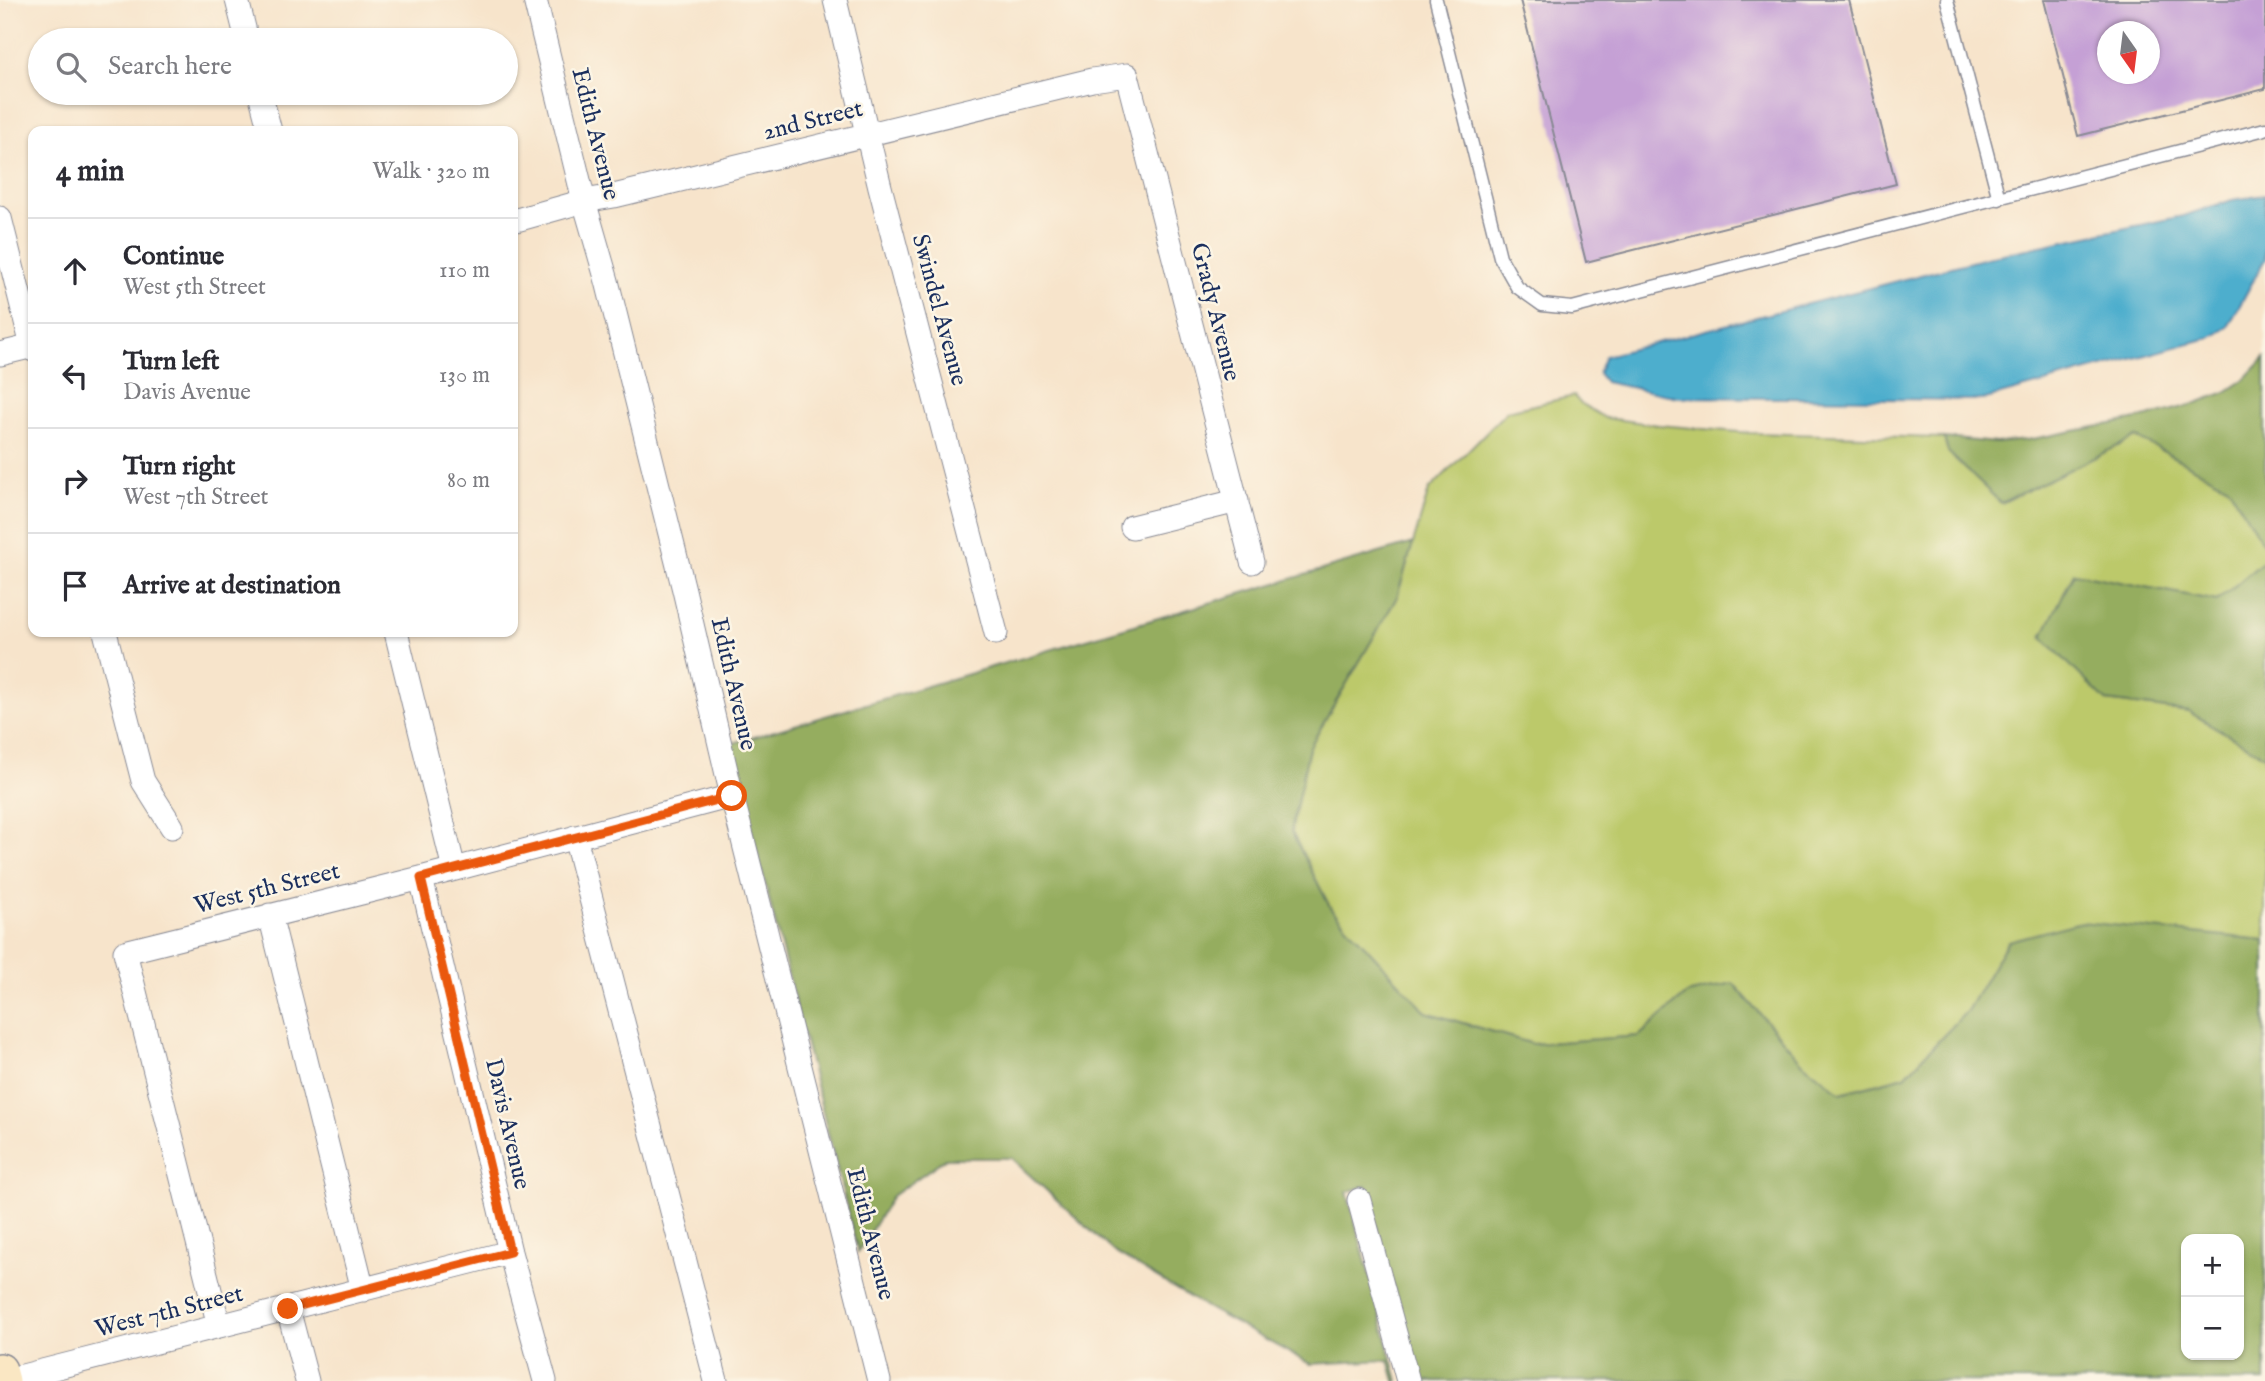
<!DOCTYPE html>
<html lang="en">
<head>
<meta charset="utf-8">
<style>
  :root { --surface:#fff; --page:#f2f2f3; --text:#2b2b33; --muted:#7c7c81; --line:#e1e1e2 }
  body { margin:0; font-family:"IM FELL English",serif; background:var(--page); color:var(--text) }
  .controls { position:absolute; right:21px; bottom:21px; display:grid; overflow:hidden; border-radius:14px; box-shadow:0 2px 5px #0004 }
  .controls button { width:63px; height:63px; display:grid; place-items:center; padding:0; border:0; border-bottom:2px solid var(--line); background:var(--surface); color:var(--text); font:35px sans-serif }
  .compass { position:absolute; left:2097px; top:21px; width:63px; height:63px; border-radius:50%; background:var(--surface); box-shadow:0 2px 5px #0004; rotate:166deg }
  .stop { position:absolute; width:21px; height:21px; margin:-16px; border:5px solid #ea580c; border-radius:50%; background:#fff }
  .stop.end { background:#ea580c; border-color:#fff; box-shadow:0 2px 7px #0008 }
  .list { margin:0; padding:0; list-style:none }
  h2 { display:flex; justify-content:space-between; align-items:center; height:91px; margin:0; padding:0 28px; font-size:30px }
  h2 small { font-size:23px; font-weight:400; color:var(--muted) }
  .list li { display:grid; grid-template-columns:46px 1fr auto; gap:21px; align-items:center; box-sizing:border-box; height:105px; padding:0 28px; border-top:2px solid var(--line) }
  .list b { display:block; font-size:26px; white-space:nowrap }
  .list p { margin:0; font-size:23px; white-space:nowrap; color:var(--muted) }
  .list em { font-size:23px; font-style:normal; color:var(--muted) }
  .icon { flex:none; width:38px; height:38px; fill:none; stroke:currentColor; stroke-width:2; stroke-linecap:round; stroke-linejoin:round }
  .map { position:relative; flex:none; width:2265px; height:1381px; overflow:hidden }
  .search { position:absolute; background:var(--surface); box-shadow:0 2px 5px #0004; left:28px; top:28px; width:490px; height:77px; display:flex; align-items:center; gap:18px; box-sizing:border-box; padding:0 24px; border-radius:38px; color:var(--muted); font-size:26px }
  .panel { position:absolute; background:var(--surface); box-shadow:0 2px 5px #0004; left:28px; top:126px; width:490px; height:511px; border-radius:14px }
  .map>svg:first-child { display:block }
  .green { fill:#bcc96b; stroke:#6c7c64; stroke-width:2 }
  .forest { fill:#95ad5f; stroke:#586e5e; stroke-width:2; fill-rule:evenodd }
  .water { fill:#4eaecd; stroke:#346e96; stroke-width:2 }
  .building { fill:#c5a0d5; fill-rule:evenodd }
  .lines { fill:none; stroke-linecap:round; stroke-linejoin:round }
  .lane-casing { stroke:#898a94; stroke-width:15 }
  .street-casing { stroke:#898a94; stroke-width:25 }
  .secondary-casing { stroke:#898a94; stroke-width:36 }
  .lane { stroke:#fff; stroke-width:12 }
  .street { stroke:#fff; stroke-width:23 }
  .secondary { stroke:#fae7c3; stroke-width:33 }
  .route { stroke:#ea580c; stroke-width:9 }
  .labels { text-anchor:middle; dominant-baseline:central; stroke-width:5; stroke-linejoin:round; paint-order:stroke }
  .street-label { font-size:24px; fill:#1b2f5e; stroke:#fcf5e5 }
</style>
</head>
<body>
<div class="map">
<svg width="2265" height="1381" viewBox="0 0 2265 1381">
  <rect width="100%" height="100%" fill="#fcf5e5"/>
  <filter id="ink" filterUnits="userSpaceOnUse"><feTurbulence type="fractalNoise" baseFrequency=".0143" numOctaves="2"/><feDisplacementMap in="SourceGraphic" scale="14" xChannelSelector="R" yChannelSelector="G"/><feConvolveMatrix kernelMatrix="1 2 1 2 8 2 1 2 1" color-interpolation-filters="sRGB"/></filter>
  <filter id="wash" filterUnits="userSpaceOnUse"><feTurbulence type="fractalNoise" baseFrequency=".00686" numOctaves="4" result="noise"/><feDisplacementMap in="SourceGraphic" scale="28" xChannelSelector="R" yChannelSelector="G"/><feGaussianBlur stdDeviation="1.57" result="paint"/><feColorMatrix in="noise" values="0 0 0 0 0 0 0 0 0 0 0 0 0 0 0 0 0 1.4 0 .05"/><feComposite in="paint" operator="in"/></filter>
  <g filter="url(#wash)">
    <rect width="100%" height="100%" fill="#f7e4cb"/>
    <path class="green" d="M1574 396 1580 403 1605 418 1659 425 1750 433 1944 438 1948 452 2001 503 2136 437 2229 486 2265 547V560L2217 601 2074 573 2106 701 2189 712 2265 756V940L2008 941 1967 1011 1905 1076 1840 1093 1803 1063 1733 983 1687 994 1639 1036 1533 1044 1426 1012 1331 909 1291 831 1309 748 1397 597 1429 490 1507 411Z"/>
    <path class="forest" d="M2265 358V547L2228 486 2136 437 2001 503 1948 452 1944 438 1996 443 2027 440 2148 417 2194 404 2226 392 2244 380Z
      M1413 543 1397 597 1309 748 1291 831 1331 909 1426 1012 1533 1044 1639 1036 1687 994 1733 983 1803 1063 1841 1093 1905 1076 1967 1011 2008 941 2081 922 2265 940V1381H1418L1366 1186 1347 1192 1398 1381H1395L1389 1360 1310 1364 1209 1309 1114 1252 1011 1158H946L892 1196 858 1252 730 744ZM2186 1239H2239V1355H2186Z
      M2265 560V756L2189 712 2106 701 2042 637 2074 573 2217 601Z"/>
    <path class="water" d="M2265 195V259L2228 327 2212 337 1982 400 1678 397 1605 382 1598 373 1605 356 1998 255 2183 216 2232 200Z"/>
    <g id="blocks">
      <path class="building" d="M1520 0H1849L1896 184 1586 262Z
        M2044 0H2265V89L2078 136ZM2108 32H2150V74H2108Z"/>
    </g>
  </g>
  <g filter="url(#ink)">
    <use href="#blocks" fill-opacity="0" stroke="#898a94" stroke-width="2"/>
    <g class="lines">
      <g class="lane-casing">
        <path id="lane" d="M1436 0 1500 257 1517 287 1542 305 1572 308 2265 129
          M1947 0 1999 199"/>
      </g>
      <g class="street-casing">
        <path id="street" d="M237 0 247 40
          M535 0 584 201 607 281 684 590 732 796 879 1381
          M835 0 880 187 996 633
          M260 93 270 131
          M0 218 33 350
          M513 221 584 201 614 196 1092 80 1127 75 1252 562
          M0 354 33 346
          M1132 527 1237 501
          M105 632 143 781 172 827
          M396 632 454 869
          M575 837 716 1381
          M421 878 510 1252 545 1381
          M270 915 363 1290
          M1359 1200 1408 1381
          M288 1309 307 1381
          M219 1326 125 952 421 878 732 796
          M3 1381 510 1252"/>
      </g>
      <g class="secondary-casing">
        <path id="secondary" d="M0 1370 3 1381"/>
      </g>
      <use href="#lane" class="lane"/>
      <use href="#street" class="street"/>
      <use href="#secondary" class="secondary"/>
    </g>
  </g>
  <g class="lines" filter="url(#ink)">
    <path class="route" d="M288 1309 510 1252 421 878 732 796"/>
  </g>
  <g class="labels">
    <g class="street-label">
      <text transform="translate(813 121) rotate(-14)">2nd Street</text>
      <text transform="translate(595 134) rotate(76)">Edith Avenue</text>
      <text transform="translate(939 310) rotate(75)">Swindel Avenue</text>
      <text transform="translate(1215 312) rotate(76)">Grady Avenue</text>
      <text transform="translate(733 684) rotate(77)">Edith Avenue</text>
      <text transform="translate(267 889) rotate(-14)">West 5th Street</text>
      <text transform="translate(507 1124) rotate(77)">Davis Avenue</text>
      <text transform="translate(870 1234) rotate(76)">Edith Avenue</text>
      <text transform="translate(169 1312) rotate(-14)">West 7th Street</text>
    </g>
  </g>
</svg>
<div class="controls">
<button>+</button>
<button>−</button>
</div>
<svg class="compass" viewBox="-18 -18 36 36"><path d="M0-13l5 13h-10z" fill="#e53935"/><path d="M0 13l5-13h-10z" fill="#7c7c81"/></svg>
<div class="stop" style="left:732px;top:796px"></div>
<div class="stop end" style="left:288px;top:1309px"></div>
<div class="search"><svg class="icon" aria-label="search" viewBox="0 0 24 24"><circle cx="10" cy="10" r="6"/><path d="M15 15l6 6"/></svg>Search here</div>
<section class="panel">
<h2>4 min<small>Walk · 320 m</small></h2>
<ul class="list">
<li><svg class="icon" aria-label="ahead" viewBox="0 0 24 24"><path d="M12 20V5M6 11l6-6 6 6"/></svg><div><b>Continue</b><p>West 5th Street</p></div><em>110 m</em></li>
<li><svg class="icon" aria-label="left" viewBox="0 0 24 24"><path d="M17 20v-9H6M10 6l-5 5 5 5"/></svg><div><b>Turn left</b><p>Davis Avenue</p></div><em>130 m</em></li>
<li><svg class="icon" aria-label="right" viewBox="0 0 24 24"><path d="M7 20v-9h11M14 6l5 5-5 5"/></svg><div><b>Turn right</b><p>West 7th Street</p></div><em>80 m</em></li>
<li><svg class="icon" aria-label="arrive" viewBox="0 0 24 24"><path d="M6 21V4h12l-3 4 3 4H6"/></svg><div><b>Arrive at destination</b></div></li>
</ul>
</section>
</div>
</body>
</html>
